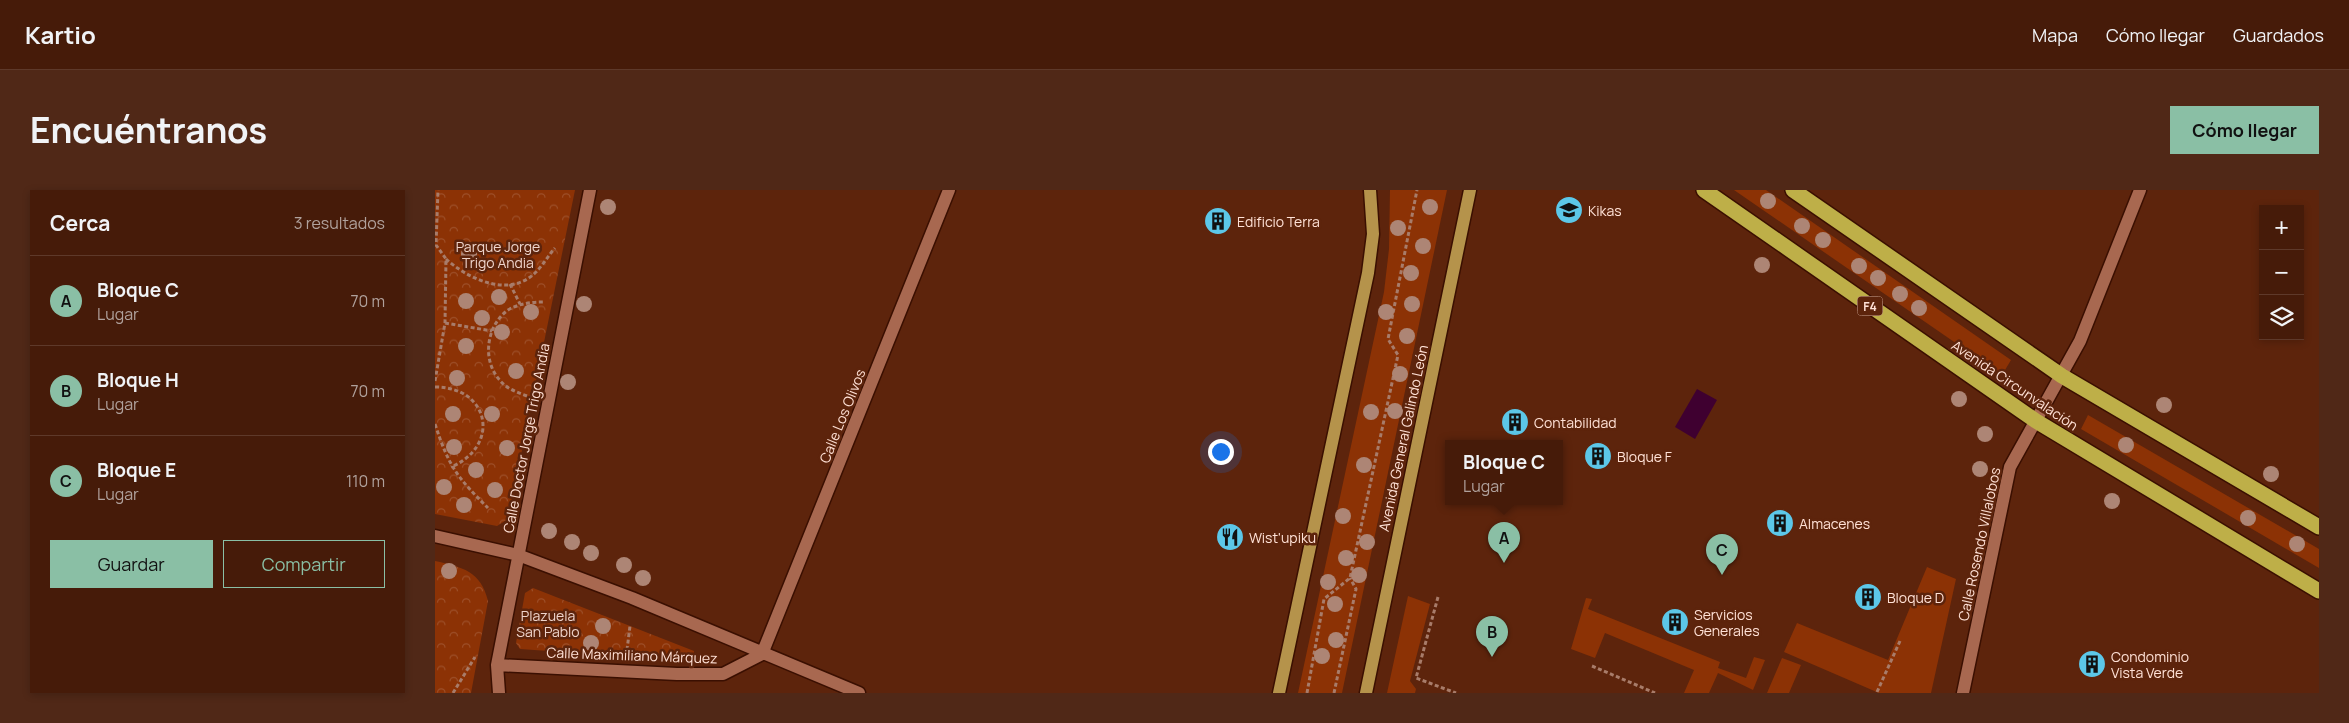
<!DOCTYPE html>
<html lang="es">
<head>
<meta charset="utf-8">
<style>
  :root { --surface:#461b09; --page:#502817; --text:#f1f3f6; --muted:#b0a19c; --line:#5e392a; --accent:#8abfa5 }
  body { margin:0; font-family:Manrope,sans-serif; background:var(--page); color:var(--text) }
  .controls { position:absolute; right:15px; top:15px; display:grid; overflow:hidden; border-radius:0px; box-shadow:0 2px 8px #0003 }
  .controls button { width:45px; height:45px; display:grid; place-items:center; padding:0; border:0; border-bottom:1px solid var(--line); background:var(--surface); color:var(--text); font:25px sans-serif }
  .you { position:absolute; left:785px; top:261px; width:18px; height:18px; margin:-12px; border:4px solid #fff; border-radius:50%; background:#1a73e8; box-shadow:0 0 0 8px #1a73e833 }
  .badge { display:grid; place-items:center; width:32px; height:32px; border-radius:50%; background:var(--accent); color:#111; font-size:16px; font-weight:700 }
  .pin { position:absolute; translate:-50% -41px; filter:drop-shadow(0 1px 2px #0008) }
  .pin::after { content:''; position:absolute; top:26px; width:18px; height:15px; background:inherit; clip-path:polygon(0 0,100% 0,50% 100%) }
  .popup { position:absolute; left:1010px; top:250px; width:118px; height:65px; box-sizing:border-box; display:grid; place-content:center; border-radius:0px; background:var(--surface); filter:drop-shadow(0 1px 4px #0005); font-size:16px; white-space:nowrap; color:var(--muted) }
  .popup b { font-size:19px; color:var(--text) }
  .popup::after { content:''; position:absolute; left:50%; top:100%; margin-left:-10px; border:10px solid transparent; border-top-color:var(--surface) }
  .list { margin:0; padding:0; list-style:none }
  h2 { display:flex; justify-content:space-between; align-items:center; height:65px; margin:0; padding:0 20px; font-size:21px }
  h2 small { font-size:16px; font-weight:400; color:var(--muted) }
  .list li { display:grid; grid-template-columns:32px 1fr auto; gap:15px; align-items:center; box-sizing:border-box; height:90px; padding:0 20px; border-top:1px solid var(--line) }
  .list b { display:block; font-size:19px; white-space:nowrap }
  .list p { margin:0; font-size:16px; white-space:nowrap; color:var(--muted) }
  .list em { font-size:16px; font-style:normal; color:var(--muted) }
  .actions { display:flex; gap:10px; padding:15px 20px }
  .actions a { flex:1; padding:11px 0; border:1px solid var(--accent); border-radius:0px; text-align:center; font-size:18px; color:var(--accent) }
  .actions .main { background:var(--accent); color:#111 }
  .icon { flex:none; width:28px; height:28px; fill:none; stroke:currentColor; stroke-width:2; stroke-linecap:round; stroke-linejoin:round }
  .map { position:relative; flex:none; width:1884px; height:503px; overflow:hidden; border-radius:0px }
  header { display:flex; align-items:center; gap:30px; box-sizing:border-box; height:70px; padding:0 25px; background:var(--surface); border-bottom:1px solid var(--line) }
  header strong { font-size:24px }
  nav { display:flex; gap:28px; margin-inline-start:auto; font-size:18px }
  .intro { display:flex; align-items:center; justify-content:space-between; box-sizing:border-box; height:120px; padding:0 30px }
  h1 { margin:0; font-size:35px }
  .button { padding:12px 22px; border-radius:0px; background:var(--accent); color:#111; font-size:18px; font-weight:700 }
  main { display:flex; gap:30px; padding:0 30px }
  aside { flex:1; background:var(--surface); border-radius:0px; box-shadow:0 2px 8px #0003 }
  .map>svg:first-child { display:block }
  .green { fill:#8c3205 }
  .park { fill:url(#park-crowns) }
  .water { fill:#3f0030 }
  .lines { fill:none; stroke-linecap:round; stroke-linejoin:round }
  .minor-casing { stroke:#3a0f01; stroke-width:15 }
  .major-casing { stroke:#3a0f01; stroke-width:15 }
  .highway-casing { stroke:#3a0f01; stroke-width:18 }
  .path { stroke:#a87c6a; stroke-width:3; stroke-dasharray:4 2.5; stroke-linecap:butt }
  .minor { stroke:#a86850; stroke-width:12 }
  .major { stroke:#b5934b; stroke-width:12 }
  .highway { stroke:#beaf48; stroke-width:15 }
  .tree { fill:#ad8575 }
  .labels { text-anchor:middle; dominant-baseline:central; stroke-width:5; stroke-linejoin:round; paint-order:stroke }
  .shield { fill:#5d240c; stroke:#cea899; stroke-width:1 }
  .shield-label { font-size:12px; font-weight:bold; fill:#ffe1d6 }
  .poi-label { font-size:14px; fill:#ffe1d6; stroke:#5d240c; text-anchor:start }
  .park-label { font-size:14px; fill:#efd4cb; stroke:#5d240c }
  .street-label { font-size:14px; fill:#ffe1d6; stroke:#5d240c }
</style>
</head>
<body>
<header>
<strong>Kartio</strong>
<nav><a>Mapa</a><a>Cómo llegar</a><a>Guardados</a></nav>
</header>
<div class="intro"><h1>Encuéntranos</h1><a class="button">Cómo llegar</a></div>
<main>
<aside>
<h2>Cerca<small>3 resultados</small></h2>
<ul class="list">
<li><span class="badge">A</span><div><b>Bloque C</b><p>Lugar</p></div><em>70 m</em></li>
<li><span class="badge">B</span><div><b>Bloque H</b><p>Lugar</p></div><em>70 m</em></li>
<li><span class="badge">C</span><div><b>Bloque E</b><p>Lugar</p></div><em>110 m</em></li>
</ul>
<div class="actions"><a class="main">Guardar</a><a>Compartir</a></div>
</aside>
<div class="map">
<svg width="1884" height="503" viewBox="0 0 1884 503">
  <defs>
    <pattern id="park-crowns" width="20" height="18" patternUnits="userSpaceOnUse" patternTransform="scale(1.25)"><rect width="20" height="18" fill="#8c3205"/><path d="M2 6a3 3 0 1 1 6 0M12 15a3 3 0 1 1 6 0" fill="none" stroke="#9d4f29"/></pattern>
  </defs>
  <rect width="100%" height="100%" fill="#5d240c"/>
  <path class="green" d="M955 0H1012L907 503H863L949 102 954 59Z
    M1299 0H1331L1576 170 1567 185Z
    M1653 225 1884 359V378L1646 239Z
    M1492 377 1521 389 1496 503H1444L1349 462 1362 433 1453 470Z
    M973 406 995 414 975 491 981 499 980 503H952Z
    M1151 408 1157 409 1153 419 1285 472 1283 478 1311 488 1319 467 1330 470 1318 500 1283 483 1274 503H1249L1259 480 1170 443 1160 468 1136 459Z
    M1347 468 1366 475 1354 503H1332Z"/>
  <path class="park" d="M0 0H140L73 329 62 336 0 324Z
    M0 371C27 377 46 381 53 411L36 503H0Z
    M98 398 259 461 258 471 85 459 81 453 90 403Z"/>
  <path class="water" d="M1262 199 1282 210 1260 249 1240 237Z"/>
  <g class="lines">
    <g class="minor-casing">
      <path id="minor" d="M0 346 83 365 197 408 424 503
        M327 464 514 0
        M62 475 242 484H288L327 464
        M64 503 62 475 155 0
        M1528 503 1575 277 1645 151 1705 0"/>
    </g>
    <g class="major-casing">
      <path id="major" d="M844 503 933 83 938 44 935 0
        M931 503 1035 0"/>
    </g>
    <g class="highway-casing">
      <path id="highway" d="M1269 0 1601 231 1884 401
        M1358 0 1627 186 1884 337"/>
    </g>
    <path class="path" d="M11 69C33 89 75 109 101 82 108 75 113 66 120 58
      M75 94 85 114
      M10 133 57 141
      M0 191 10 133 11 69 1 55 3 0
      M0 197C55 197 66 256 16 277
      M92 206C81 202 70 198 63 188 47 168 52 135 73 120 85 113 97 112 110 112
      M0 234C14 277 22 287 53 318
      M1003 407 981 488 1021 503
      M192 460 195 436
      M1157 476 1220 503
      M1442 502 1465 451
      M18 503 40 467
      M872 503 889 409 915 388 963 165 953 149 982 0
      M899 503 921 399 915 388"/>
    <use href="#minor" class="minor"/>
    <use href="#major" class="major"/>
    <use href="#highway" class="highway"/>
  </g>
  <g class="tree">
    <circle cx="1333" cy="11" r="8"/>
    <circle cx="173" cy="17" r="8"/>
    <circle cx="995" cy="17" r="8"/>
    <circle cx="1367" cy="36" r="8"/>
    <circle cx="963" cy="38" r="8"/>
    <circle cx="1388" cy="50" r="8"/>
    <circle cx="988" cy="56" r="8"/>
    <circle cx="34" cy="64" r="8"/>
    <circle cx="1327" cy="75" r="8"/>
    <circle cx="1424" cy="76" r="8"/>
    <circle cx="976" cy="83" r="8"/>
    <circle cx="1443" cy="88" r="8"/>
    <circle cx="1465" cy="104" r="8"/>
    <circle cx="64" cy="107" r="8"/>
    <circle cx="31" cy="111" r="8"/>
    <circle cx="149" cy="114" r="8"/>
    <circle cx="977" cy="114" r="8"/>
    <circle cx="1484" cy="118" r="8"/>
    <circle cx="96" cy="122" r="8"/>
    <circle cx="951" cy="122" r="8"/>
    <circle cx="47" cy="128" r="8"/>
    <circle cx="67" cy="142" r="8"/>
    <circle cx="972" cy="146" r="8"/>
    <circle cx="31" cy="156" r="8"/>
    <circle cx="81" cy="181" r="8"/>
    <circle cx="965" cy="184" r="8"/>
    <circle cx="22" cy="188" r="8"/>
    <circle cx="133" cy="192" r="8"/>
    <circle cx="1524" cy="209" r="8"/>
    <circle cx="1729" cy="215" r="8"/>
    <circle cx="960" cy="221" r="8"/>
    <circle cx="936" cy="222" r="8"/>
    <circle cx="18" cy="224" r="8"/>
    <circle cx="57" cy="224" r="8"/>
    <circle cx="1550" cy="244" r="8"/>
    <circle cx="1691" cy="255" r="8"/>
    <circle cx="19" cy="257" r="8"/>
    <circle cx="72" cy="258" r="8"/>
    <circle cx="929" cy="275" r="8"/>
    <circle cx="1545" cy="279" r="8"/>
    <circle cx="41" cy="280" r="8"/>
    <circle cx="1836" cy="284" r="8"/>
    <circle cx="9" cy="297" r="8"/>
    <circle cx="60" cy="300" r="8"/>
    <circle cx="1677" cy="311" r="8"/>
    <circle cx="29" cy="315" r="8"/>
    <circle cx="908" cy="326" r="8"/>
    <circle cx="1813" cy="328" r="8"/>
    <circle cx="114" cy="341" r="8"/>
    <circle cx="137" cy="352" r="8"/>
    <circle cx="932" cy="352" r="8"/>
    <circle cx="1862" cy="354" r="8"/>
    <circle cx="156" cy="363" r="8"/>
    <circle cx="911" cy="368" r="8"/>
    <circle cx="189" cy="375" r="8"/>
    <circle cx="14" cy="381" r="8"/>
    <circle cx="924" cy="385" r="8"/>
    <circle cx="208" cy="388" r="8"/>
    <circle cx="893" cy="392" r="8"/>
    <circle cx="900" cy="414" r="8"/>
    <circle cx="168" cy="436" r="8"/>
    <circle cx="901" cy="450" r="8"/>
    <circle cx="156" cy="453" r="8"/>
    <circle cx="887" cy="466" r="8"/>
  </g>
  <defs>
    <g id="school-disc" transform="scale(1.4375)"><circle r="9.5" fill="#5cc7e8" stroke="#5d240c"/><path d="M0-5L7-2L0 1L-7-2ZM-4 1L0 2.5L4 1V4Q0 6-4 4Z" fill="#111"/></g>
    <g id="building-disc" transform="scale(1.4375)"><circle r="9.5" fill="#5cc7e8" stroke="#5d240c"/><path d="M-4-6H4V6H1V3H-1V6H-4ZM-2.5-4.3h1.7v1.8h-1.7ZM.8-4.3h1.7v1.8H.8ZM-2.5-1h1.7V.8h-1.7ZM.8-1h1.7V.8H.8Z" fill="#111"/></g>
    <g id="restaurant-disc" transform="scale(1.4375)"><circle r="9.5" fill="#5cc7e8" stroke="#5d240c"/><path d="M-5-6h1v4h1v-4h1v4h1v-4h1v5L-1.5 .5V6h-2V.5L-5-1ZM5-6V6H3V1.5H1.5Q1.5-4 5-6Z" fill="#111"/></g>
  </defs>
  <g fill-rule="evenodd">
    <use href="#school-disc" x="1134" y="20"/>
    <use href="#building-disc" x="783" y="31"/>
    <use href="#building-disc" x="1080" y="232"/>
    <use href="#building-disc" x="1163" y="266"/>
    <use href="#building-disc" x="1345" y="333"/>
    <use href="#restaurant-disc" x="795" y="347"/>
    <use href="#building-disc" x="1433" y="407"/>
    <use href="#building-disc" x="1240" y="432"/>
    <use href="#building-disc" x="1657" y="474"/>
  </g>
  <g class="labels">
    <rect class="shield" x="1422.5" y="106.5" width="25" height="19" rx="4"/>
    <g class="shield-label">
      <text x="1435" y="116">F4</text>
    </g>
    <g class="poi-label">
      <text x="1153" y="20">Kikas</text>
      <text x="802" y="31">Edificio Terra</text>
      <text x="1099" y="232">Contabilidad</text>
      <text x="1182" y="266">Bloque F</text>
      <text x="1364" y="333">Almacenes</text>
      <text x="814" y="347">Wist'upiku</text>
      <text x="1452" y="407">Bloque D</text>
      <text x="1259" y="424">Servicios<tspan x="1259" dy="16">Generales</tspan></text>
      <text x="1676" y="466">Condominio<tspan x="1676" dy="16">Vista Verde</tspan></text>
    </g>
    <g class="park-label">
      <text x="63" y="56">Parque Jorge<tspan x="63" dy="16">Trigo Andia</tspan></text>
      <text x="113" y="425">Plazuela<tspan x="113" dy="16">San Pablo</tspan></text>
    </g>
    <g class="street-label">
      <text transform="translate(1580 195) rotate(34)">Avenida Circunvalación</text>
      <text transform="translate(407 226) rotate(-68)">Calle Los Olivos</text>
      <text transform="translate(91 248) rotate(-79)">Calle Doctor Jorge Trigo Andia</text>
      <text transform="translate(968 248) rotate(-78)">Avenida General Galindo León</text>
      <text transform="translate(1544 354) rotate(-78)">Calle Rosendo Villalobos</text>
      <text transform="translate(197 465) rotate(2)">Calle Maximiliano Márquez</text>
    </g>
  </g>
</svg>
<div class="controls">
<button>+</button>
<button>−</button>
<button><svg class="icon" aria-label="layers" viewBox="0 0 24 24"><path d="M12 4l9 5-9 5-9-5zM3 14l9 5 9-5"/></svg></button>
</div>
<div class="you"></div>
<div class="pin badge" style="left:1069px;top:373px">A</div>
<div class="popup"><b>Bloque C</b>Lugar</div>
<div class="pin badge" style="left:1057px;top:467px">B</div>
<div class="pin badge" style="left:1287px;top:385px">C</div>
</div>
</main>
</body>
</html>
